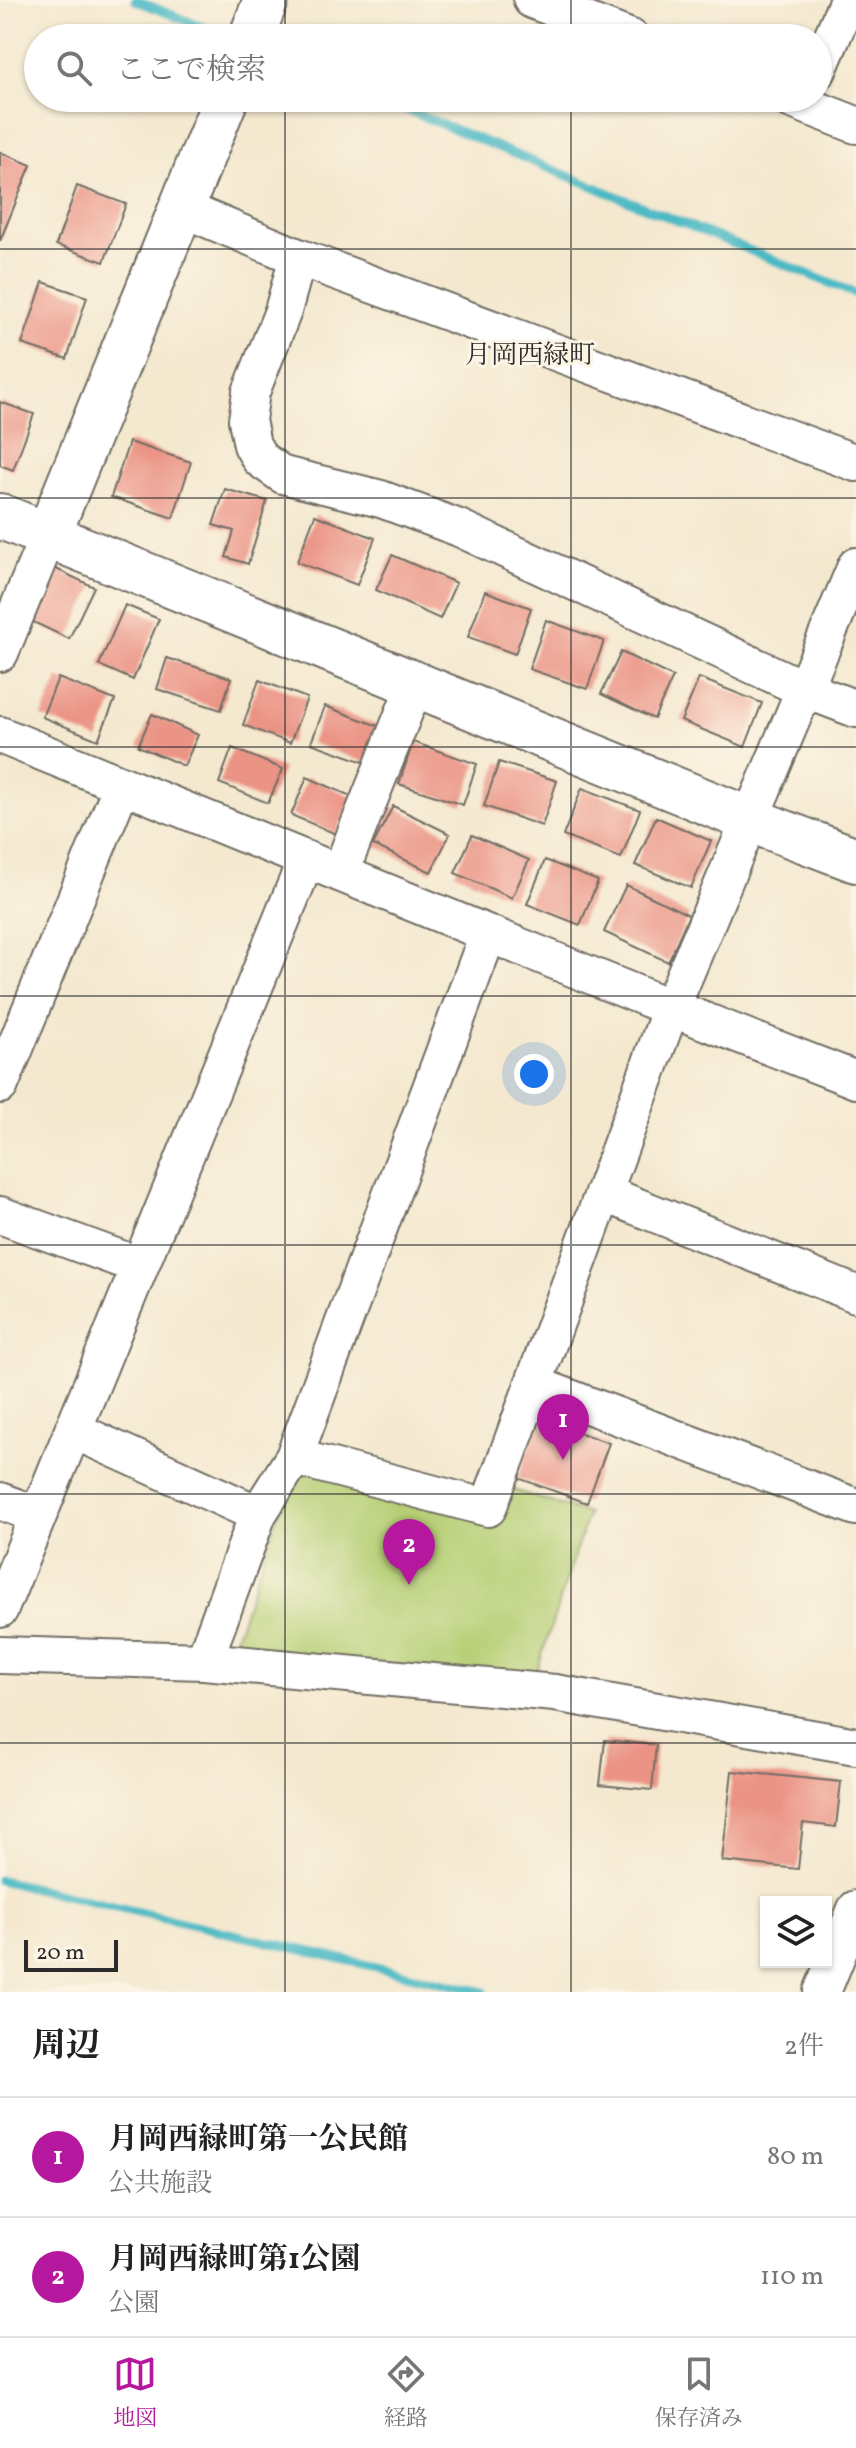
<!DOCTYPE html>
<html lang="ja">
<head>
<meta charset="utf-8">
<style>
  :root { --surface:#fff; --page:#f6f6f6; --text:#222; --muted:#767676; --line:#e0e0e0; --accent:#b5179e }
  body { margin:0; font-family:Vollkorn,"Noto Serif JP",serif; background:var(--page); color:var(--text) }
  .controls { position:absolute; right:24px; bottom:24px; display:grid; overflow:hidden; border-radius:0px; box-shadow:0 2px 6px #0004 }
  .controls button { width:72px; height:72px; display:grid; place-items:center; padding:0; border:0; border-bottom:2px solid var(--line); background:var(--surface); color:var(--text); font:40px sans-serif }
  .scale { position:absolute; left:24px; bottom:20px; width:94px; box-sizing:border-box; padding-left:8px; border:4px solid #2b2b2b; border-top:0; font-size:22px; line-height:28px; white-space:nowrap; color:#2b2b2b; -webkit-text-stroke:6px #fcf5e5; paint-order:stroke }
  .you { position:absolute; left:534px; top:1074px; width:28px; height:28px; margin:-20px; border:6px solid #fff; border-radius:50%; background:#1a73e8; box-shadow:0 0 0 12px #1a73e833 }
  .badge { display:grid; place-items:center; width:52px; height:52px; border-radius:50%; background:var(--accent); color:#fff; font-size:26px; font-weight:700 }
  .pin { position:absolute; translate:-50% -66px; filter:drop-shadow(0 2px 4px #0008) }
  .pin::after { content:''; position:absolute; top:42px; width:28px; height:24px; background:inherit; clip-path:polygon(0 0,100% 0,50% 100%) }
  .list { margin:0; padding:0; list-style:none }
  h2 { display:flex; justify-content:space-between; align-items:center; height:104px; margin:0; padding:0 32px; font-size:34px }
  h2 small { font-size:26px; font-weight:400; color:var(--muted) }
  .list li { display:grid; grid-template-columns:52px 1fr auto; gap:24px; align-items:center; box-sizing:border-box; height:120px; padding:0 32px; border-top:2px solid var(--line) }
  .list b { display:block; font-size:30px; white-space:nowrap }
  .list p { margin:0; font-size:26px; white-space:nowrap; color:var(--muted) }
  .list em { font-size:26px; font-style:normal; color:var(--muted) }
  .icon { flex:none; width:44px; height:44px; fill:none; stroke:currentColor; stroke-width:2; stroke-linecap:round; stroke-linejoin:round }
  .map { position:relative; flex:none; width:856px; height:1992px; overflow:hidden }
  .search { position:absolute; background:var(--surface); box-shadow:0 2px 6px #0004; left:24px; right:24px; top:24px; height:88px; display:flex; align-items:center; gap:20px; box-sizing:border-box; padding:0 28px; border-radius:44px; color:var(--muted); font-size:30px }
  .sheet { height:344px; background:var(--surface) }
  nav { display:flex; justify-content:space-around; align-items:center; box-sizing:border-box; height:112px; border-top:2px solid var(--line); background:var(--surface); font-size:22px; color:var(--muted) }
  nav a { display:grid; justify-items:center; gap:4px }
  nav .on { color:var(--accent) }
  .map>svg:first-child { display:block }
  .green { fill:#b6cf74; stroke:#707d50; stroke-width:2 }
  .lines { fill:none; stroke-linecap:round; stroke-linejoin:round }
  .stream { stroke:#4cbac5; stroke-width:9 }
  .building { fill:#eb9486 }
  .minor-casing { stroke:#716d64; stroke-width:40 }
  .tertiary-casing { stroke:#716d64; stroke-width:48 }
  .minor { stroke:#fff; stroke-width:36 }
  .tertiary { stroke:#fff; stroke-width:44 }
  .grid { fill:none; stroke:#2b2b2b; stroke-width:2; stroke-opacity:0.55 }
  .labels { text-anchor:middle; dominant-baseline:central; stroke-width:6; stroke-linejoin:round; paint-order:stroke }
  .neighbourhood-label { font-size:26px; fill:#2b2b2b; stroke:#fcf5e5 }
</style>
</head>
<body>
<div class="map">
<svg width="856" height="1992" viewBox="0 0 856 1992">
  <rect width="100%" height="100%" fill="#fcf5e5"/>
  <filter id="ink" filterUnits="userSpaceOnUse"><feTurbulence type="fractalNoise" baseFrequency=".0125" numOctaves="2"/><feDisplacementMap in="SourceGraphic" scale="16" xChannelSelector="R" yChannelSelector="G"/><feConvolveMatrix kernelMatrix="1 2 1 2 8 2 1 2 1" color-interpolation-filters="sRGB"/></filter>
  <filter id="wash" filterUnits="userSpaceOnUse"><feTurbulence type="fractalNoise" baseFrequency=".006" numOctaves="4" result="noise"/><feDisplacementMap in="SourceGraphic" scale="32" xChannelSelector="R" yChannelSelector="G"/><feGaussianBlur stdDeviation="1.8" result="paint"/><feColorMatrix in="noise" values="0 0 0 0 0 0 0 0 0 0 0 0 0 0 0 0 0 1.4 0 .05"/><feComposite in="paint" operator="in"/></filter>
  <g filter="url(#wash)">
    <rect width="100%" height="100%" fill="#f4e8cf"/>
    <path class="green" d="M298 1459 490 1517 507 1488 588 1514 534 1679 230 1652Z"/>
    <g class="lines">
      <path class="stream" d="M135 0 230 38
        M378 98 856 294
        M0 1880 484 1992"/>
    </g>
    <g id="blocks">
      <path class="building" d="M0 152 31 165 0 241Z
        M77 186 126 204 104 262 56 245Z
        M43 282 87 297 67 359 22 344Z
        M0 402 34 414 13 470 0 465Z
        M129 442 191 462 173 518 111 497Z
        M225 489 267 501 248 564 226 557 234 531 213 525Z
        M315 515 375 538 357 585 297 562Z
        M392 555 456 583 440 619 376 590Z
        M54 568 94 587 69 639 29 620Z
        M485 591 531 608 515 654 468 637Z
        M125 605 159 619 133 680 99 665Z
        M546 620 604 641 587 689 529 669Z
        M621 652 673 677 654 719 601 694Z
        M167 658 231 678 221 710 157 689Z
        M58 678 115 700 98 740 42 717Z
        M699 678 762 703 745 747 681 721Z
        M259 680 307 698 290 743 243 725Z
        M325 706 389 730 375 766 311 743Z
        M152 714 198 735 184 766 138 746Z
        M413 742 477 764 463 805 399 784Z
        M232 748 283 769 268 803 219 783Z
        M499 762 557 781 542 826 484 806Z
        M307 777 353 797 336 834 291 815Z
        M582 788 640 810 621 858 563 836Z
        M393 806 450 834 431 872 373 845Z
        M656 817 711 841 691 888 635 865Z
        M472 835 529 860 512 898 455 873Z
        M545 860 598 881 580 925 527 904Z
        M626 885 689 915 668 962 604 932Z
        M539 1418 609 1443 587 1503 518 1478Z
        M605 1740 656 1745 652 1790 600 1785Z
        M732 1771 841 1782 836 1827 803 1823 798 1869 722 1861Z"/>
    </g>
  </g>
  <g filter="url(#ink)">
    <use href="#blocks" fill-opacity="0" stroke="#716d64" stroke-width="2"/>
    <g class="lines">
      <g class="minor-casing">
        <path id="minor" d="M532 0 631 38
          M818 70 848 0
          M787 98 856 125
          M181 208 298 257 856 463
          M298 257 283 311 251 392 247 420 252 445 260 459 283 475 381 499 459 528 804 689 856 709
          M0 653 48 536
          M0 735 671 1008 856 1080
          M340 873 415 685
          M0 1085 122 785
          M603 1193 856 1294
          M0 1215 140 1266
          M533 1384 856 1507
          M73 1430 258 1514
          M294 1457 488 1508 671 1008 856 566
          M0 1501 38 1515
          M0 1609 306 860
          M0 1655 204 1661 555 1693 856 1746
          M204 1661 258 1514 294 1457 488 934
          M822 1992 856 1909"/>
      </g>
      <g class="tertiary-casing">
        <path id="tertiary" d="M251 38 266 0
          M0 516 748 819 856 860
          M48 536 226 98"/>
      </g>
      <use href="#minor" class="minor"/>
      <use href="#tertiary" class="tertiary"/>
    </g>
  </g>
  <path class="grid" d="M285 0V38M571 0V38M285 98V1992M571 98V1992M0 249H856M0 498H856M0 747H856M0 996H856M0 1245H856M0 1494H856M0 1743H856"/>
  <g class="labels">
    <g class="neighbourhood-label">
      <text x="530" y="356">月岡西緑町</text>
    </g>
  </g>
</svg>
<div class="controls">
<button><svg class="icon" aria-label="layers" viewBox="0 0 24 24"><path d="M12 4l9 5-9 5-9-5zM3 14l9 5 9-5"/></svg></button>
</div>
<div class="scale">20 m</div>
<div class="you"></div>
<div class="pin badge" style="left:563px;top:1460px">1</div>
<div class="pin badge" style="left:409px;top:1585px">2</div>
<div class="search"><svg class="icon" aria-label="search" viewBox="0 0 24 24"><circle cx="10" cy="10" r="6"/><path d="M15 15l6 6"/></svg>ここで検索</div>
</div>
<section class="sheet">
<h2>周辺<small>2件</small></h2>
<ul class="list">
<li><span class="badge">1</span><div><b>月岡西緑町第一公民館</b><p>公共施設</p></div><em>80 m</em></li>
<li><span class="badge">2</span><div><b>月岡西緑町第1公園</b><p>公園</p></div><em>110 m</em></li>
</ul>
</section>
<nav>
<a class="on"><svg class="icon" aria-label="map" viewBox="0 0 24 24"><path d="M3 6l6-2 6 2 6-2v14l-6 2-6-2-6 2zM9 4v14M15 6v14"/></svg>地図</a>
<a><svg class="icon" aria-label="directions" viewBox="0 0 24 24"><path d="M12 3l9 9-9 9-9-9zM9 14v-3h6M13 9l2 2-2 2"/></svg>経路</a>
<a><svg class="icon" aria-label="saved" viewBox="0 0 24 24"><path d="M7 4h10v16l-5-4-5 4z"/></svg>保存済み</a>
</nav>
</body>
</html>
